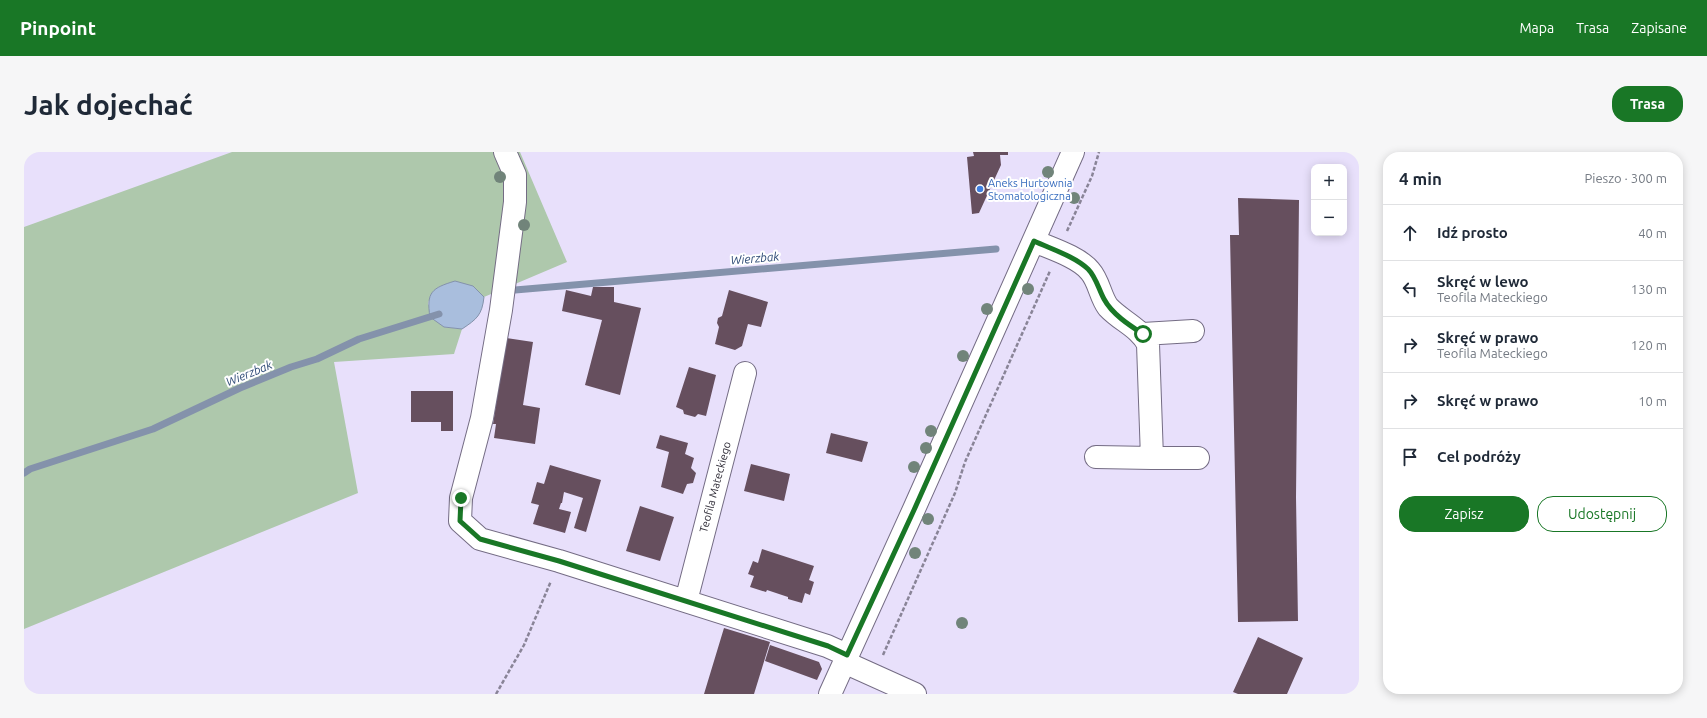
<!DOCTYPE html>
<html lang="pl">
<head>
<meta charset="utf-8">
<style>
  :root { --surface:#fff; --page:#f6f6f7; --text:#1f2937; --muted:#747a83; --line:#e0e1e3; --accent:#197726 }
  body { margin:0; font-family:Ubuntu,sans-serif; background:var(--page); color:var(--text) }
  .controls { position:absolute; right:12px; top:12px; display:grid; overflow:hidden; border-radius:8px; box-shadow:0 2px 10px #0003 }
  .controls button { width:36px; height:36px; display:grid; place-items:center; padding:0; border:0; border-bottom:1px solid var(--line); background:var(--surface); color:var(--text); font:20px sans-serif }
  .stop { position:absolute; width:12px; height:12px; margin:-9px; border:3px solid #197726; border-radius:50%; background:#fff }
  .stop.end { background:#197726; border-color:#fff; box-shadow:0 1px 4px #0008 }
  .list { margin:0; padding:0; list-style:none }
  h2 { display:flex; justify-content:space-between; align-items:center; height:52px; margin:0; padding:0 16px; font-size:17px }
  h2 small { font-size:13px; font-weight:400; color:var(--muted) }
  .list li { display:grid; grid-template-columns:26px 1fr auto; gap:12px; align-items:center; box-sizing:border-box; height:56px; padding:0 16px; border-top:1px solid var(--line) }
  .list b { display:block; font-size:15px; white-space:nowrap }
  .list p { margin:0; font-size:13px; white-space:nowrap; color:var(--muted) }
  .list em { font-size:13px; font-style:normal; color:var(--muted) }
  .actions { display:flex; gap:8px; padding:12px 16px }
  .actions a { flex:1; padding:9px 0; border:1px solid var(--accent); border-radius:16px; text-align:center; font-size:14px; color:var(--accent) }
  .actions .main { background:var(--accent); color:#fff }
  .icon { flex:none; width:22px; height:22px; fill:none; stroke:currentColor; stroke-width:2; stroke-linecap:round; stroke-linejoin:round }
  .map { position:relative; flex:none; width:1335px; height:542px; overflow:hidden; border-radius:16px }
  header { display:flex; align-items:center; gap:24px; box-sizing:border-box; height:56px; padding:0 20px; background:var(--accent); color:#fff }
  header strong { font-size:19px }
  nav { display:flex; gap:22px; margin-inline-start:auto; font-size:14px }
  .intro { display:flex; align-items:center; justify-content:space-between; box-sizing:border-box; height:96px; padding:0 24px }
  h1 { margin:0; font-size:28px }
  .button { padding:10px 18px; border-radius:16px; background:var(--accent); color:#fff; font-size:14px; font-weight:700 }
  main { display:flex; gap:24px; padding:0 24px }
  aside { flex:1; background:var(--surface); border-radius:16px; box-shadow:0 2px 10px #0003 }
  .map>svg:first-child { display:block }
  .green { fill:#aec8ac }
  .water { fill:#a9bedd; stroke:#8492ab }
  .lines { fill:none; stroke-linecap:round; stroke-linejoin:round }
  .stream { stroke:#8492ab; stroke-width:7 }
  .building { fill:#664f5e }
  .minor-casing { stroke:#746c84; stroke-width:24 }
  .path { stroke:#898497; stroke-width:2.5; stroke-dasharray:4 2; stroke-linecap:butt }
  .minor { stroke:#fff; stroke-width:22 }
  .tree { fill:#71847a }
  .route { stroke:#197726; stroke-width:5 }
  .shop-dot { fill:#3f7fe0; stroke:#fff; stroke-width:1.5 }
  .labels { text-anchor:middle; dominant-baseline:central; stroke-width:4; stroke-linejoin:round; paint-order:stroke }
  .shop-label { font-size:11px; fill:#366cbe; stroke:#fff; text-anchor:start }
  .street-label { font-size:11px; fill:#2f2c37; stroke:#fff }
  .water-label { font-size:12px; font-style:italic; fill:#2e4b76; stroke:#fff }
</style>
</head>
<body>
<header>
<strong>Pinpoint</strong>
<nav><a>Mapa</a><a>Trasa</a><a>Zapisane</a></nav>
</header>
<div class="intro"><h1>Jak dojechać</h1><a class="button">Trasa</a></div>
<main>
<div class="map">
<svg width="1335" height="542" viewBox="0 0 1335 542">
  <rect width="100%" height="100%" fill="#e8e0fb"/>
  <path class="green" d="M208 0H496L543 110 460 145 449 134C428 133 410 127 404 152L420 175 438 177 430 202 310 210 334 341 0 477V75Z"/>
  <path class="water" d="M431 129 449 134 460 145C458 163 453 167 438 177L420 175 406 165C402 140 408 136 431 129Z"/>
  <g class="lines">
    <path class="stream" d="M491 138 972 97
      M0 321 6 317 129 277 216 236 267 215 293 207 335 187 415 162"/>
  </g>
  <path class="building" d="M949 0H984V3H976L977 13 955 61 948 62 943 5 950 4Z
    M1214 46 1275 48 1272 345 1274 469 1214 470 1206 83H1215Z
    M569 135H590V150L617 156 596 243 561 233 578 168 538 159 542 138 567 144Z
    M705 138 744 150 737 175 724 172 718 194 711 198 691 192 695 175 693 171 694 166 698 164Z
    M482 186 509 190 499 253 516 256 511 292 470 286 472 272H469Z
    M665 215 692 223 682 264 674 262 671 265 660 262 659 258 652 255Z
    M387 239H429V279H417V270H387Z
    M807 281 844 290 838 310 802 301Z
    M636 283 664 291 661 302 670 306 667 316 672 321 669 331 663 332 659 342 637 335 645 300 632 296Z
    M727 312 766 322 760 349 720 339Z
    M526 313 577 328 562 380 550 376 559 346 540 340 538 351H537L535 357 547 360 541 381 509 372 515 353 507 351 513 330 520 332Z
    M616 354 650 365 636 409 602 399Z
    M738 397 790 414 785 428 790 430 786 443 781 441 778 451 764 447V445L743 438 742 440 726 435 730 424 724 422 729 409 734 411Z
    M700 476 746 490 730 542H680Z
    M1234 485 1279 506 1263 542H1214L1209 540Z
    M746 493 795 510 798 517 793 528 741 509Z"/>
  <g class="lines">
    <g class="minor-casing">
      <path id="minor" d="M481 0 491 23V50L477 158 458 266 437 346 436 369 456 387 535 409 803 494 823 503
        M1010 89C1026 96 1055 105 1066 119 1075 129 1076 144 1084 155 1097 169 1115 175 1124 192L1128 306 1072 305
        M1119 182 1169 179
        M1128 306H1174
        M662 449 721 221
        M820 510 891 542
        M806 542 890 357 1049 0"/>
    </g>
    <path class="path" d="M1043 79 1068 24 1075 0
      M859 503 931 341 941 310 1026 119
      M472 542 500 493 527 429"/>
    <use href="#minor" class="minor"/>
  </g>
  <g class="tree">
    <circle cx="1024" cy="20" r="6"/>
    <circle cx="476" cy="25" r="6"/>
    <circle cx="1050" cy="46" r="6"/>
    <circle cx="500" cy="73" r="6"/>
    <circle cx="1004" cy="137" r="6"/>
    <circle cx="963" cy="157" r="6"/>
    <circle cx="939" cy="204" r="6"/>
    <circle cx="907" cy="279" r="6"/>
    <circle cx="902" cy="296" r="6"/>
    <circle cx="890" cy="315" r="6"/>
    <circle cx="904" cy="367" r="6"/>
    <circle cx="891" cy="401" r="6"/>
    <circle cx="938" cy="471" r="6"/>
  </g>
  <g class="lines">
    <path class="route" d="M437 346 436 369 456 387 535 409 804 494 823 503 890 358 1010 89C1027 97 1050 104 1064 117 1072 125 1075 138 1080 147 1088 162 1105 173 1119 182"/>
  </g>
  <circle class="shop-dot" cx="956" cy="37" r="4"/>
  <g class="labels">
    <g class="shop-label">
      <text x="964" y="31">Aneks Hurtownia<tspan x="964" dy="13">Stomatologiczna</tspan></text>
    </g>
    <g class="street-label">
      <text transform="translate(691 335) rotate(-75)">Teofila Mateckiego</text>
    </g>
    <g class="water-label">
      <text transform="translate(731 106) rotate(-5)">Wierzbak</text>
      <text transform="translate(225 221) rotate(-22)">Wierzbak</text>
    </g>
  </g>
</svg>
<div class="controls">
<button>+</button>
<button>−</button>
</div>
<div class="stop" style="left:1119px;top:182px"></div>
<div class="stop end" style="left:437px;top:346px"></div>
</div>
<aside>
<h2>4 min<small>Pieszo · 300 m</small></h2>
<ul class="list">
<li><svg class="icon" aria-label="ahead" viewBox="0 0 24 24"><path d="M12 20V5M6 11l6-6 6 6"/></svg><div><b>Idź prosto</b></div><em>40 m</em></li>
<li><svg class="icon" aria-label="left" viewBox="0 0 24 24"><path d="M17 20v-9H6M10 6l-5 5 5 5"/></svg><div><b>Skręć w lewo</b><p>Teofila Mateckiego</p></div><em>130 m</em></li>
<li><svg class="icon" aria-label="right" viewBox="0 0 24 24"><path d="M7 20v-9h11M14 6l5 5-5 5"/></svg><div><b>Skręć w prawo</b><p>Teofila Mateckiego</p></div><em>120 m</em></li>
<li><svg class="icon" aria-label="right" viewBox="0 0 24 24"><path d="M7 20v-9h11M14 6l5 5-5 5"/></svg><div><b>Skręć w prawo</b></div><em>10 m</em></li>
<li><svg class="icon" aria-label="arrive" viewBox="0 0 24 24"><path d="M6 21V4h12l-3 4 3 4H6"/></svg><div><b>Cel podróży</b></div></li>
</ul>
<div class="actions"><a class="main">Zapisz</a><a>Udostępnij</a></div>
</aside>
</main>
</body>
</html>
